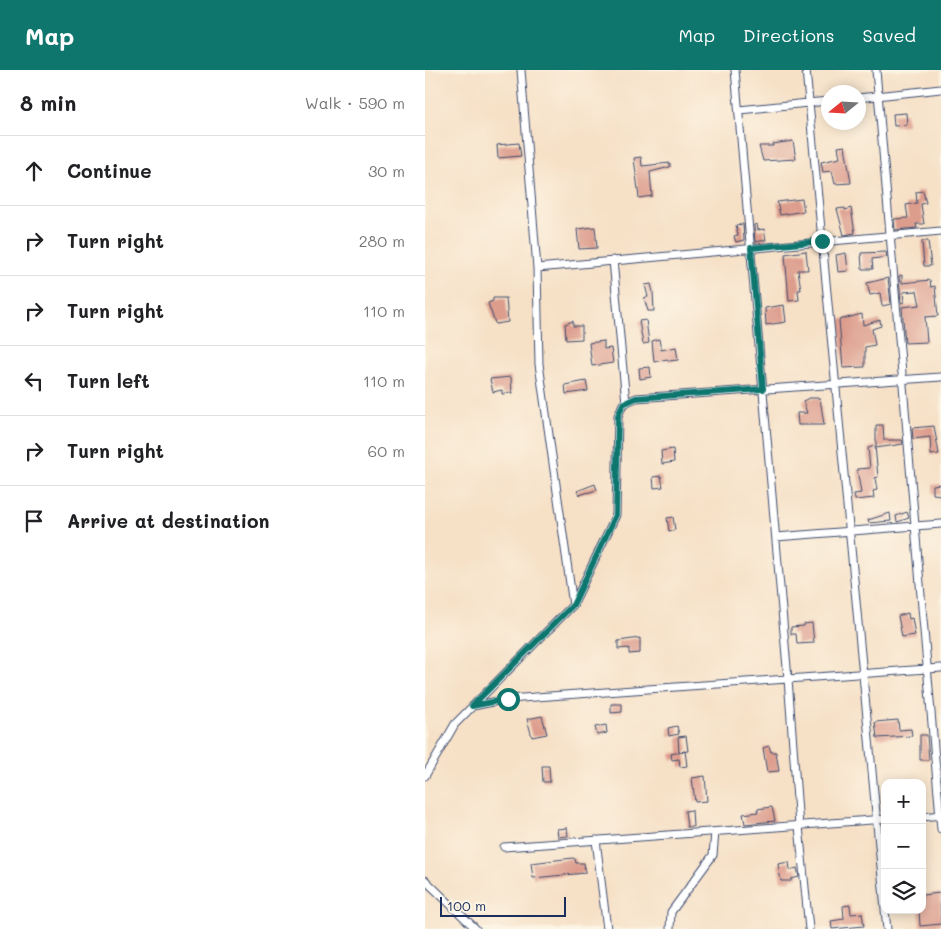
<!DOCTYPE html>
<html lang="en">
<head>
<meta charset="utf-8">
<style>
  :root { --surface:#fff; --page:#f6f6f6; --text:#202124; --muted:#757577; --line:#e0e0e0; --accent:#0f766e }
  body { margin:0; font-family:Mali,sans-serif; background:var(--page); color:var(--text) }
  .controls { position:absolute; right:15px; bottom:15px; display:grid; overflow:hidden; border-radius:10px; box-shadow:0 2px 12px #0003 }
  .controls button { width:45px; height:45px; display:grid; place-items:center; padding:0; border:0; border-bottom:1px solid var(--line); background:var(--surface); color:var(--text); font:25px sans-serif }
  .compass { position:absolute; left:396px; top:15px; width:45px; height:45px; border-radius:50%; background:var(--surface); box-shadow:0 2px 12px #0003; rotate:252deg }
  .scale { position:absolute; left:15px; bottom:12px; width:126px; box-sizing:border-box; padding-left:5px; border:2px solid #1b2f5e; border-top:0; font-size:14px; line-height:18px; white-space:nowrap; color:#1b2f5e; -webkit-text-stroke:4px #fcf5e5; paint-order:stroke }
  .stop { position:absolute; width:15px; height:15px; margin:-11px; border:4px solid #0f766e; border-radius:50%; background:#fff }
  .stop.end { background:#0f766e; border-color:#fff; box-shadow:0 1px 5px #0008 }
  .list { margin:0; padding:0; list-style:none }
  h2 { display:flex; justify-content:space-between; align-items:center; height:65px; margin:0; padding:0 20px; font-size:21px }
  h2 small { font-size:16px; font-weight:400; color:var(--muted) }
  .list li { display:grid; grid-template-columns:32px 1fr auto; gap:15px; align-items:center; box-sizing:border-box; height:70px; padding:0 20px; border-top:1px solid var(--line) }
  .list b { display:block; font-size:19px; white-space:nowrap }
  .list em { font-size:16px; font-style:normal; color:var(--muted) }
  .icon { flex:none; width:28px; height:28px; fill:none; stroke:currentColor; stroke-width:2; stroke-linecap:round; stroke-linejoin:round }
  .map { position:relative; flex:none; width:516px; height:859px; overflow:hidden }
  header { display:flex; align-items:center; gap:30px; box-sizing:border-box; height:70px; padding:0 25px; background:var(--accent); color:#fff }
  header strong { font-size:24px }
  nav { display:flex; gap:28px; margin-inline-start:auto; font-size:18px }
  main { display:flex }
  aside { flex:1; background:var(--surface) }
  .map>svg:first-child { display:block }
  .building { fill:#dd9d8d }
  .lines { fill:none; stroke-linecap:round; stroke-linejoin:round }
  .minor-casing { stroke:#3c4a6e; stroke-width:9 }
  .minor { stroke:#fff; stroke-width:7 }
  .route { stroke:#0f766e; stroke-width:6 }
</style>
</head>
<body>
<header>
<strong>Map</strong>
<nav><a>Map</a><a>Directions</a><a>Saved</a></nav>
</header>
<main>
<aside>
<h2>8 min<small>Walk · 590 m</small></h2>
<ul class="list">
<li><svg class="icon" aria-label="ahead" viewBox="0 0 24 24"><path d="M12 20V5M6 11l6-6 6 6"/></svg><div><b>Continue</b></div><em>30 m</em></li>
<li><svg class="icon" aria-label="right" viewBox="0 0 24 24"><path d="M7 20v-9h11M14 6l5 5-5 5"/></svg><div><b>Turn right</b></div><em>280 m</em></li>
<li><svg class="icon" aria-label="right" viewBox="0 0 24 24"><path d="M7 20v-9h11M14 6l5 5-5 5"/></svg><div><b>Turn right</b></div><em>110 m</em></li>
<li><svg class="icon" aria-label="left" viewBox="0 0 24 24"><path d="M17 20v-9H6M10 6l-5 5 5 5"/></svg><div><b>Turn left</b></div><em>110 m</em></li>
<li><svg class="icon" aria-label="right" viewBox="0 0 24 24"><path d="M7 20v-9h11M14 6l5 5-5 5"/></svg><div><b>Turn right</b></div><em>60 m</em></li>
<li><svg class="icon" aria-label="arrive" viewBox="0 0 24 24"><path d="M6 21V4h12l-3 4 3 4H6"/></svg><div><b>Arrive at destination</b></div></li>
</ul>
</aside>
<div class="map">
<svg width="516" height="859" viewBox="0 0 516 859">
  <rect width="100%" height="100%" fill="#fcf5e5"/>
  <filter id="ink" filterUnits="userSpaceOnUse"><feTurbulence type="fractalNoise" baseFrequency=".02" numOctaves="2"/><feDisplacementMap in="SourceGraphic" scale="10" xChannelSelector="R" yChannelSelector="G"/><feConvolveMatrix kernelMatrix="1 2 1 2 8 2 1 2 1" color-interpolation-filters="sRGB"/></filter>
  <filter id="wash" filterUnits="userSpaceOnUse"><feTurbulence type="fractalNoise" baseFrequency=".0096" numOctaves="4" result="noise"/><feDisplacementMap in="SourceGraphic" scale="20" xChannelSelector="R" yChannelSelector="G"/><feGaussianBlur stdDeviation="1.12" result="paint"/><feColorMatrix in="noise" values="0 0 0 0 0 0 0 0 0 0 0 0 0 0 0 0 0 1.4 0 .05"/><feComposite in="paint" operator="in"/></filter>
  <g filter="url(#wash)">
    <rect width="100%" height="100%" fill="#f6e0c6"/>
    <g id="blocks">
      <path class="building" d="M481 43 482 55 469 56 468 44Z
        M368 71 371 89 338 91 334 76H348V74Z
        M94 73 96 86 73 88 72 75Z
        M420 76 426 113 410 114 407 101 398 102 396 92 415 88 413 77Z
        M216 87 217 96 245 93V97L225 102 227 126 214 128 209 88Z
        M498 121 501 133 496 134 499 154H491L492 158 470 160 469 149 483 148 481 135 492 133 491 122Z
        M377 129 379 141 355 145 352 132Z
        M420 138V140L426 138 430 163 419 165 412 139Z
        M318 154 319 170 311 172 309 166 313 165 311 155Z
        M332 154 333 160 339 159 341 170 330 172 329 155Z
        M170 157 172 178 154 179 152 159Z
        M497 171H503L506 196H499Z
        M381 181 383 200H373L376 220H373L374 230 364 231 360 184Z
        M461 182 462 187 447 189 448 199H437L436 183Z
        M421 183 423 201 413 202 411 185Z
        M477 205V213L505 210 506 217 510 216 513 246 500 247 502 272 480 273 477 237 495 235 492 221 478 222 479 232 476 233 474 206Z
        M463 208 466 234 457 236 455 223 445 225 442 213Z
        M226 214 228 222 229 241H223L219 228 223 227 220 215Z
        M68 228H81L83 252 71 254 70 253 63 233 68 231Z
        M359 235 361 252 341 255 340 238Z
        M437 244 438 255 455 250 456 256 447 259 450 275 440 277V297L418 298 414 250Z
        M221 250 224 273 218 274 214 251Z
        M148 251V256H157V269L141 270 140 254Z
        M234 269 236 280 251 277 253 290 243 291 242 289 229 292 227 271Z
        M179 271V279L186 278 188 293 167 296 164 273Z
        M225 297 226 307 215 309 214 298Z
        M86 307 87 323 77 324V320L68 322 65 309Z
        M161 311 163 321 141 324 140 315Z
        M384 328H395L399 355H373L372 343H382L378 331Z
        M451 355H458L459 370H477L478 374 451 378Z
        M509 356 514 384 506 385 505 367 488 369 487 358Z
        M450 376 453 407 450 408 452 420 448 421 449 428 430 430 429 424 436 423 432 399 445 398 443 378Z
        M248 379 249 392 237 394 236 381Z
        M236 406 238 417 229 418 228 407Z
        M170 414 172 420 154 425 152 421Z
        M516 414V425L508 424V415Z
        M482 442 484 448 472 452 471 446Z
        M465 443 466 451 444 453 443 450Z
        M248 447 250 460 244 461 242 448Z
        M483 543 484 549 487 548 490 565 477 567 473 546Z
        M387 553 389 573 372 574 371 564H366V557L379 556V554Z
        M215 568V583L204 584V578L193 579V571Z
        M186 634H197V642L186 643Z
        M117 646 122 664 107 667 102 649Z
        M473 650 474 660 486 659 487 666 452 668 450 652Z
        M181 655 182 663 172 665 170 657Z
        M252 656 254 664 244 666 243 658Z
        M495 665H502L504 690H495Z
        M261 666 263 681 254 682 253 667Z
        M344 676 346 682H351L354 701 342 702 338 678Z
        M260 681 262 696 255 697 254 689 247 690 246 684Z
        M117 696H124L125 712H118Z
        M280 706 282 731 270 732 267 708Z
        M347 737 350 751 320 754 318 744 333 742 332 739Z
        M267 740 268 757H262L260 741Z
        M142 758 143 766 133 767 132 759Z
        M148 788 150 789 151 793H159L160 803 108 808 106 793Z
        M364 792 365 800 372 798 374 807 366 809V811H356L353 794Z
        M515 823 516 854 495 856 494 840H497V825Z
        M425 835 426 844 437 843 439 856 407 859 406 851 419 849 418 836Z"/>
    </g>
  </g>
  <g filter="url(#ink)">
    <use href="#blocks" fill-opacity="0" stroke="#3c4a6e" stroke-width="1"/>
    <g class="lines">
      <g class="minor-casing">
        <path id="minor" d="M96 0 112 198
          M310 0 363 609 374 756 384 859
          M381 0 460 839
          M451 0 516 759
          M433 28 516 19
          M314 40 403 31
          M188 190 201 333
          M351 467 516 454
          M148 535 114 294 112 198 516 161
          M48 636 83 629 516 598
          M0 706 30 654 148 535 191 445 193 346 198 334 211 328 516 307
          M497 747 516 745
          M171 770 182 859
          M79 777 460 749
          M0 810 51 859
          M460 840 462 859
          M245 859 246 842 288 785 290 762"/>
      </g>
      <use href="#minor" class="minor"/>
    </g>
  </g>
  <g class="lines" filter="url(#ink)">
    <path class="route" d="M83 629 47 636 148 535 191 445 193 346 198 334 211 328 338 319 326 178 397 171"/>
  </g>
</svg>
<div class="controls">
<button>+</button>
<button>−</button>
<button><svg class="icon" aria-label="layers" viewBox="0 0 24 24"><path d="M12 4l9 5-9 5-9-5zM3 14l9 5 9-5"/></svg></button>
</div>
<svg class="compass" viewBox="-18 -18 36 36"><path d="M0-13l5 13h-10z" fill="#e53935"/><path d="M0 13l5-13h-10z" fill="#757577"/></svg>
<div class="scale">100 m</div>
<div class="stop" style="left:83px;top:629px"></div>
<div class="stop end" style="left:397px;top:171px"></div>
</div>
</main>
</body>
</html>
